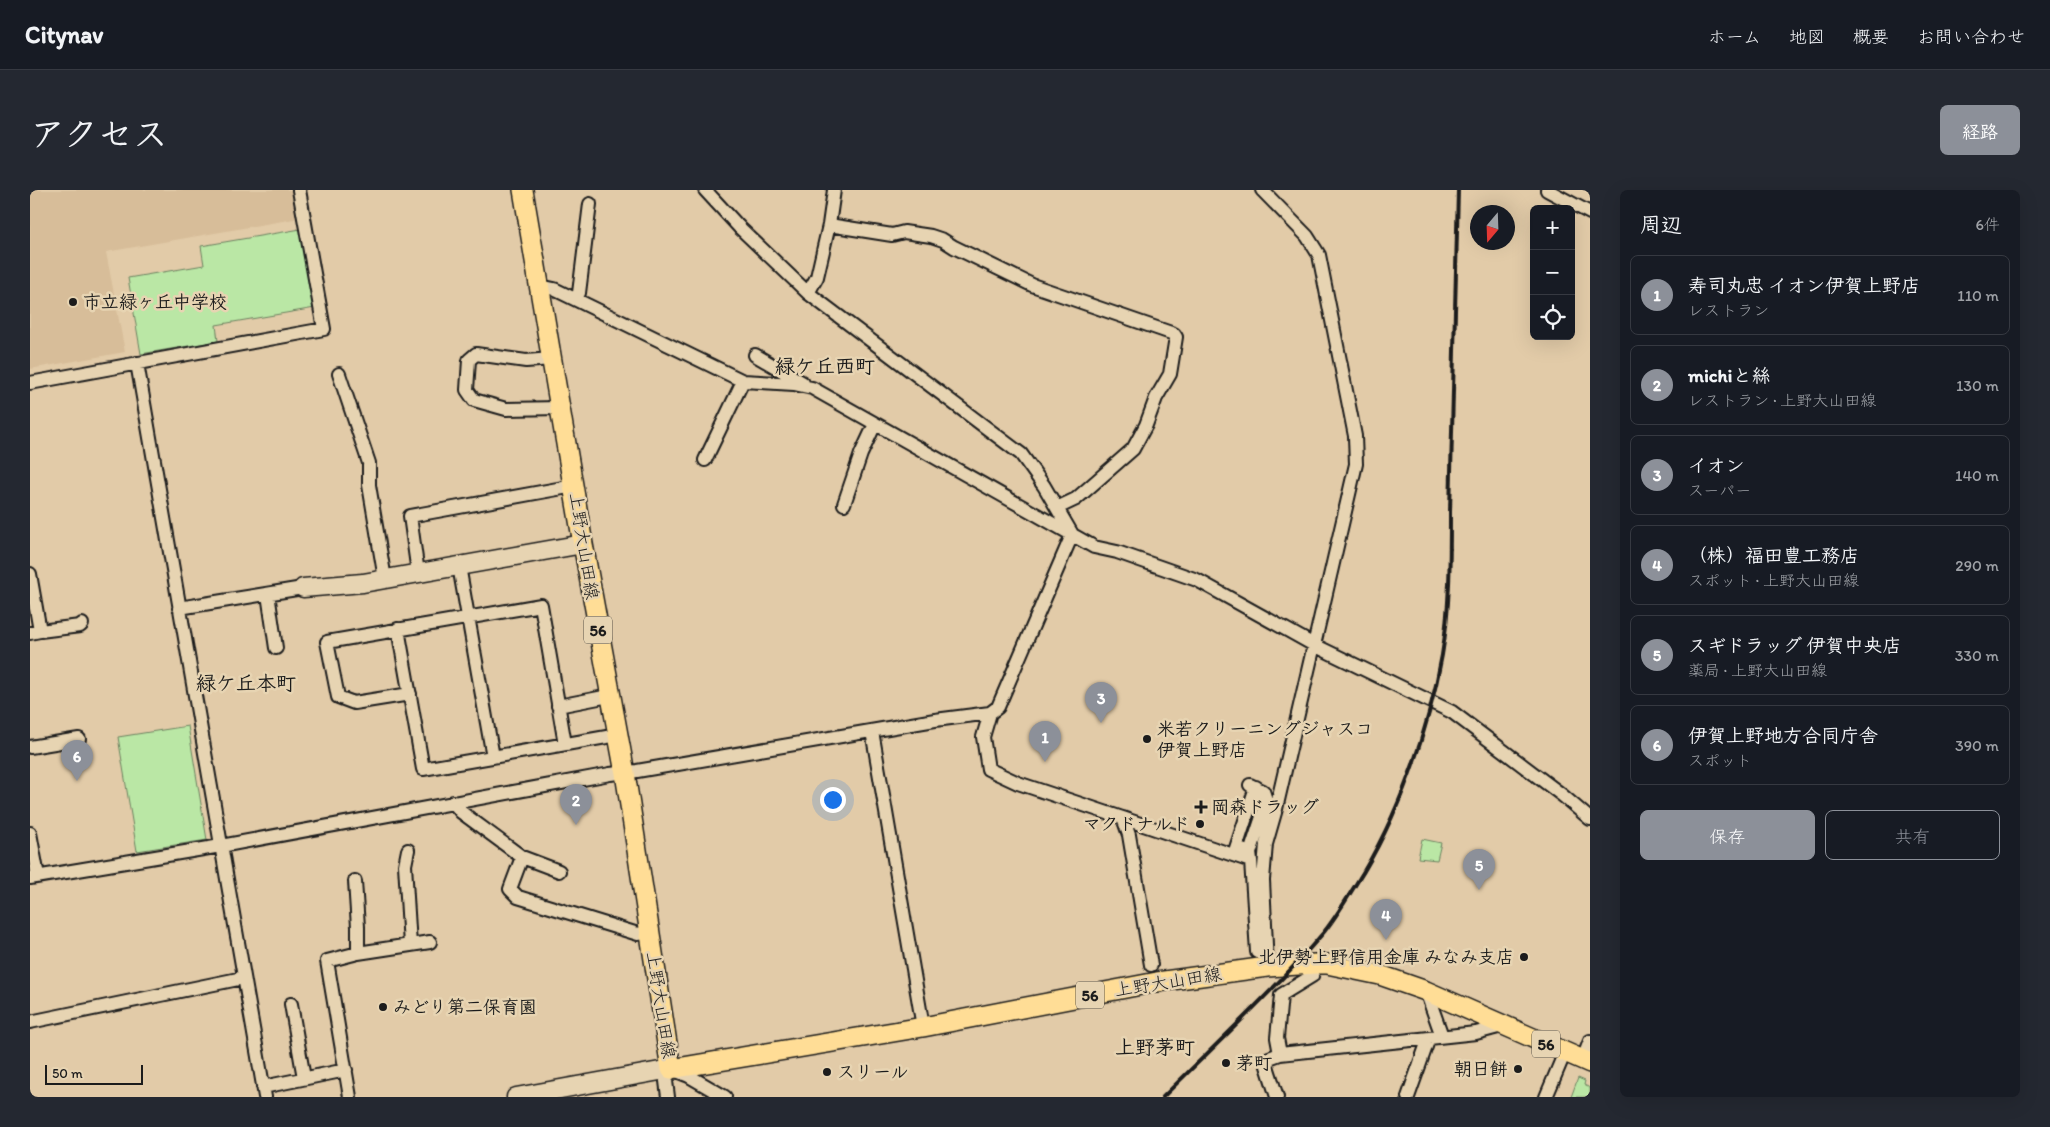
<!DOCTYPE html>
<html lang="ja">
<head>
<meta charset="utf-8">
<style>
  :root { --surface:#171b24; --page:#242831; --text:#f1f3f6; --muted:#9ea1a6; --line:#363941; --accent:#8c9099 }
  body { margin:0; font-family:Itim,"Klee One",sans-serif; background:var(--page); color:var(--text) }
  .controls { position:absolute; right:15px; top:15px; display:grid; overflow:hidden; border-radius:8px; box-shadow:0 5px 20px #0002 }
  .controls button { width:45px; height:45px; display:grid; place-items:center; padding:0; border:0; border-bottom:1px solid var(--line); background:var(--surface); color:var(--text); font:25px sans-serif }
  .compass { position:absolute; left:1440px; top:15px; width:45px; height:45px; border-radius:50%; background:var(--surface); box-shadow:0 5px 20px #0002; rotate:199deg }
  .scale { position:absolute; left:15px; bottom:12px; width:98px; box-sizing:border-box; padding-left:5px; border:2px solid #1c1c1c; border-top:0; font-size:14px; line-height:18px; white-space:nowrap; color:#1c1c1c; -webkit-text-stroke:4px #e7d4b2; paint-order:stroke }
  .you { position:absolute; left:802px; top:609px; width:18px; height:18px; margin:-12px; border:4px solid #fff; border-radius:50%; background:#1a73e8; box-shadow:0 0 0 8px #1a73e833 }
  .badge { display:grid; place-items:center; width:32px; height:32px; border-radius:50%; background:var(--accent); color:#fff; font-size:16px; font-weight:700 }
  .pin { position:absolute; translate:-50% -41px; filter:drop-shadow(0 1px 2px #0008) }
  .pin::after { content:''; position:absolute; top:26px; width:18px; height:15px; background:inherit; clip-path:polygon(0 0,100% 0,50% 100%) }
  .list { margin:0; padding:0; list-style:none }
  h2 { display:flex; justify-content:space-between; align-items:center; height:65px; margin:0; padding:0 20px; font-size:21px }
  h2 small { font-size:16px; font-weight:400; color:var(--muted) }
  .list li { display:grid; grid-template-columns:32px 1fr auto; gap:15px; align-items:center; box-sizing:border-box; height:80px; margin:0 10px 10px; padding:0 10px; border:1px solid var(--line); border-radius:8px }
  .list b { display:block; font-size:19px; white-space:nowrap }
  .list p { margin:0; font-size:16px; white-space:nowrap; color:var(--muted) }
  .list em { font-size:16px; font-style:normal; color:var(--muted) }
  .actions { display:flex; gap:10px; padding:15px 20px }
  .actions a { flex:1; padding:11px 0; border:1px solid var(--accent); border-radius:8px; text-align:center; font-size:18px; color:var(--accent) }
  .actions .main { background:var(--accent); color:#fff }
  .icon { flex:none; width:28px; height:28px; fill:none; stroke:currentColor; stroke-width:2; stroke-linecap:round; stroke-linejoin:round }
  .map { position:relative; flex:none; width:1560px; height:907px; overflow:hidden; border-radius:8px }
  header { display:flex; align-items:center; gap:30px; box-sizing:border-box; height:70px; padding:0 25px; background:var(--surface); border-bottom:1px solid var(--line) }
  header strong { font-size:24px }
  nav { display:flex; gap:28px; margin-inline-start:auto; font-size:18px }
  .intro { display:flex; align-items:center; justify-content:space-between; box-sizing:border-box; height:120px; padding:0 30px }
  h1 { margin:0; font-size:35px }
  .button { padding:12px 22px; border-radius:8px; background:var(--accent); color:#fff; font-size:18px; font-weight:700 }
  main { display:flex; gap:30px; padding:0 30px }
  aside { flex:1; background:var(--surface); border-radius:8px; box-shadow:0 5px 20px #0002 }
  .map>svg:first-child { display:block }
  .built { fill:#d7bd99 }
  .green { fill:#bae7a5; stroke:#6b8260 }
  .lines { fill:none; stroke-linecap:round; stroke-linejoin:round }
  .street-casing { stroke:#1c1c1c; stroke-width:16 }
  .secondary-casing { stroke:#1c1c1c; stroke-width:21 }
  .primary-casing { stroke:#1c1c1c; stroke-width:22 }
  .street { stroke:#e7d4b2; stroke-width:12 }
  .secondary { stroke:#e7d4b2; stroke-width:18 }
  .primary { stroke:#ffdd96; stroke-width:19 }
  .rail { stroke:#1c1c1c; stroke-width:4 }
  .poi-dot { fill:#1c1c1c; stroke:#e7d4b2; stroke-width:2 }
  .labels { text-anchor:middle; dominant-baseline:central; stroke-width:5; stroke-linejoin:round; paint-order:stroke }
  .shield { fill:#e7d4b2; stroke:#595349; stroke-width:1 }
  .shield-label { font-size:16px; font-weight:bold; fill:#1c1c1c }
  .poi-label { font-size:18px; font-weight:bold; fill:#1c1c1c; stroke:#e7d4b2; text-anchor:start }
  .street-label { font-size:18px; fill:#1c1c1c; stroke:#e7d4b2 }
  .quarter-label { font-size:20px; font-weight:bold; fill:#1c1c1c; stroke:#e7d4b2 }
</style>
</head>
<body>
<header>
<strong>Citynav</strong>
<nav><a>ホーム</a><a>地図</a><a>概要</a><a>お問い合わせ</a></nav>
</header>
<div class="intro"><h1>アクセス</h1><a class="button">経路</a></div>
<main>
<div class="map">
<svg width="1560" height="907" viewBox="0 0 1560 907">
  <rect width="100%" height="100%" fill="#e2cba8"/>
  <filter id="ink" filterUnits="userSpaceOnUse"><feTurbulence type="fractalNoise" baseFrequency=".02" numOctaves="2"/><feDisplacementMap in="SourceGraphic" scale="10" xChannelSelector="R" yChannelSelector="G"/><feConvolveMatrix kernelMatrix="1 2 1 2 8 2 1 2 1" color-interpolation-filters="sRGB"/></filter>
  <g filter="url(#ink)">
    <path class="built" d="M0 0H265L270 28 76 62 95 162 0 179Z"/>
    <path class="green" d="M271 39 285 118 186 135 188 151 111 164 98 88 174 75 171 56Z
      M158 536 177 650 107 661 88 547Z
      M1392 649 1411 653 1407 670 1388 668Z
      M1548 888 1555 891 1554 895 1560 898V907H1541Z"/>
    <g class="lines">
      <g class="street-casing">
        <path id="street" d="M675 0 710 38 778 103 991 264 1014 296 1042 344
          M1232 0 1277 46 1289 65 1325 246 1326 274 1246 619 1236 654 1233 690 1237 777
          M1517 0 1560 23
          M799 35 862 45 874 42 901 46 913 50 924 57 1002 95 1144 144 1146 147 1140 184 1126 208 1116 235 1103 259 1046 309 1027 318
          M510 96 524 99 713 191 764 194 782 198 1064 357 1087 362 1167 390 1284 455 1422 522 1532 605 1560 629
          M778 103 787 87 799 35 804 0
          M545 109 549 103 560 14
          M725 165 773 193
          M522 169 496 171 446 164 439 170 437 200 444 210 476 219 530 218
          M107 173 235 907
          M309 184 339 273V295L355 389
          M0 193 294 139 269 0
          M675 270 713 191
          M814 314 831 264 845 234
          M429 376 463 567
          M388 383 380 326 544 296
          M0 384 10 441 0 443
          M238 404 246 458
          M149 418 273 398
          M368 439 393 579 588 545
          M10 441 50 436 52 434
          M380 504 324 513 308 507 297 452 511 415 535 554
          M528 516 579 506
          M960 523 953 547 958 579 988 593 1221 671 1227 762
          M842 541 893 837
          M0 557 49 549
          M1220 595 1233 601 1236 610 1235 618 1220 663 1221 671
          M423 612 431 622 492 667 529 681
          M1093 628 1099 645 1121 775
          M0 643 8 686
          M378 660 375 675 380 755
          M1220 663 1206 658 1226 597
          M492 667 480 699 488 707 608 744 619 742
          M0 688 191 656 580 584 607 581 905 530 960 523 968 517 1042 345
          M325 691 328 737V763
          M1396 801 1412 846
          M261 814 274 888
          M0 832 213 788
          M1250 864 1247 848 1251 805 1282 786 1285 774
          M1553 869 1560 851
          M233 897 316 880
          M320 907 297 771 328 763 400 752
          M638 907 636 891 641 879 659 886 695 907
          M1247 907 1237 876 1239 868 1250 864 1446 843 1472 836
          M1378 907 1399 848
          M1516 907 1535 862"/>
      </g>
      <g class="secondary-casing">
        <path id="secondary" d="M273 398 333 393 553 354
          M486 907 641 879"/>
      </g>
      <g class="primary-casing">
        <path id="primary" d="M493 0 553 354 595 583 641 879 893 837 1127 792 1237 777 1285 774H1297L1350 785 1396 801 1560 873"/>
      </g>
      <use href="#street" class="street"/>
      <use href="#secondary" class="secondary"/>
      <use href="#primary" class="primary"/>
      <path class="rail" d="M1133 907C1187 853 1245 800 1294 742 1306 727 1316 710 1326 694 1368 628 1398 543 1412 465 1420 418 1420 370 1420 322L1428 0"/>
    </g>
  </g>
  <g class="poi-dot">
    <circle cx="43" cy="112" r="5"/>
    <circle cx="1117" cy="549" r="5"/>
    <path d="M1168.5 609.5h5v5h5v5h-5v5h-5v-5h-5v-5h5z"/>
    <circle cx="1170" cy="634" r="5"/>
    <circle cx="1494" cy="767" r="5"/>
    <circle cx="353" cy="817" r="5"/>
    <circle cx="1196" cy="873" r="5"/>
    <circle cx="1488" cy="879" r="5"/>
    <circle cx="797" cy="882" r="5"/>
  </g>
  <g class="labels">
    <g class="shield">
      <rect x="554" y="426.5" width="28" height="27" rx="4"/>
      <rect x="1046" y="791.5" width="28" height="27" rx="4"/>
      <rect x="1502" y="840.5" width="28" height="27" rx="4"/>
    </g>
    <g class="shield-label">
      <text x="568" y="440">56</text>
      <text x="1060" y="805">56</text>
      <text x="1516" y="854">56</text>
    </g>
    <g class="poi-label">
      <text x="53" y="112">市立緑ヶ丘中学校</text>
      <text x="1127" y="539">米若クリーニングジャスコ<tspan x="1127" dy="21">伊賀上野店</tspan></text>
      <text x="1181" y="617">岡森ドラッグ</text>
      <text x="1160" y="634" text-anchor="end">マクドナルド</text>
      <text x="1484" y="767" text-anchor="end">北伊勢上野信用金庫 みなみ支店</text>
      <text x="363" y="817">みどり第二保育園</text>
      <text x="1206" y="873">茅町</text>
      <text x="1478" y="879" text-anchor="end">朝日餅</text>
      <text x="807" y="882">スリール</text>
    </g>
    <g class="street-label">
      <text transform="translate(554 356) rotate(81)">上野大山田線</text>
      <text transform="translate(1138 792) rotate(-9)">上野大山田線</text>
      <text transform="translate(631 815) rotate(81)">上野大山田線</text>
    </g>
    <g class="quarter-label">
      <text x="795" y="176">緑ケ丘西町</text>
      <text x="216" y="493">緑ケ丘本町</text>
      <text x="1125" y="857">上野茅町</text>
    </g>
  </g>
</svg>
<div class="controls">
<button>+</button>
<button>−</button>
<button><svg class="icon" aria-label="locate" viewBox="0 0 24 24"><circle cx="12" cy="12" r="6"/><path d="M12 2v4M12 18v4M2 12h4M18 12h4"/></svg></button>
</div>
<svg class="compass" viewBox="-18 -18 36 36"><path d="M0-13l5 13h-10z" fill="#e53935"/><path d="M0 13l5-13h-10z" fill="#9ea1a6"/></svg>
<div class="scale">50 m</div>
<div class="you"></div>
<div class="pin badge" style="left:1015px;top:572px">1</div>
<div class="pin badge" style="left:546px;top:635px">2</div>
<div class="pin badge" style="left:1071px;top:533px">3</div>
<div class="pin badge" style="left:1356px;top:750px">4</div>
<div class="pin badge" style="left:1449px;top:700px">5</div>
<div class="pin badge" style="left:47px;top:591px">6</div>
</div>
<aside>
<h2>周辺<small>6件</small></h2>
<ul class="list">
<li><span class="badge">1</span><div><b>寿司丸忠 イオン伊賀上野店</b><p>レストラン</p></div><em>110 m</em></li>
<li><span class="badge">2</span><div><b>michiと絲</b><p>レストラン · 上野大山田線</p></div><em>130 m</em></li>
<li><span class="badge">3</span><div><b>イオン</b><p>スーパー</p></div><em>140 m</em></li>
<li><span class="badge">4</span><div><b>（株）福田豊工務店</b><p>スポット · 上野大山田線</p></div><em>290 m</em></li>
<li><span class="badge">5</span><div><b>スギドラッグ 伊賀中央店</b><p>薬局 · 上野大山田線</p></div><em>330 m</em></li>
<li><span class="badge">6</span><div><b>伊賀上野地方合同庁舎</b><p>スポット</p></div><em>390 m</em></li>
</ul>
<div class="actions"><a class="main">保存</a><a>共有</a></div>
</aside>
</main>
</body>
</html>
